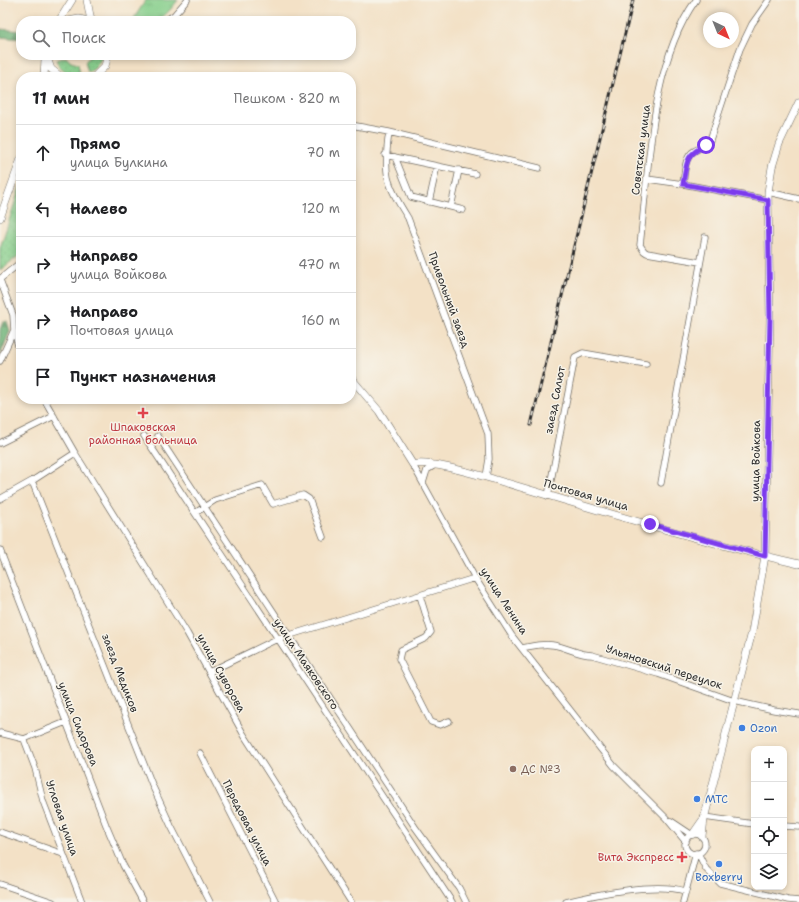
<!DOCTYPE html>
<html lang="ru">
<head>
<meta charset="utf-8">
<style>
  :root { --surface:#fff; --page:#f2f2f2; --text:#202124; --muted:#757577; --line:#e0e0e0 }
  body { margin:0; font-family:"Shantell Sans",sans-serif; background:var(--page); color:var(--text) }
  .controls { position:absolute; right:12px; bottom:12px; display:grid; overflow:hidden; border-radius:8px; box-shadow:0 2px 6px #0003 }
  .controls button { width:36px; height:36px; display:grid; place-items:center; padding:0; border:0; border-bottom:1px solid var(--line); background:var(--surface); color:var(--text); font:20px sans-serif }
  .compass { position:absolute; left:703px; top:12px; width:36px; height:36px; border-radius:50%; background:var(--surface); box-shadow:0 2px 6px #0003; rotate:137deg }
  .stop { position:absolute; width:12px; height:12px; margin:-9px; border:3px solid #7c3aed; border-radius:50%; background:#fff }
  .stop.end { background:#7c3aed; border-color:#fff; box-shadow:0 1px 4px #0008 }
  .list { margin:0; padding:0; list-style:none }
  h2 { display:flex; justify-content:space-between; align-items:center; height:52px; margin:0; padding:0 16px; font-size:17px }
  h2 small { font-size:13px; font-weight:400; color:var(--muted) }
  .list li { display:grid; grid-template-columns:26px 1fr auto; gap:12px; align-items:center; box-sizing:border-box; height:56px; padding:0 16px; border-top:1px solid var(--line) }
  .list b { display:block; font-size:15px; white-space:nowrap }
  .list p { margin:0; font-size:13px; white-space:nowrap; color:var(--muted) }
  .list em { font-size:13px; font-style:normal; color:var(--muted) }
  .icon { flex:none; width:22px; height:22px; fill:none; stroke:currentColor; stroke-width:2; stroke-linecap:round; stroke-linejoin:round }
  .map { position:relative; flex:none; width:799px; height:902px; overflow:hidden }
  .search { position:absolute; background:var(--surface); box-shadow:0 2px 6px #0003; left:16px; top:16px; width:340px; height:44px; display:flex; align-items:center; gap:10px; box-sizing:border-box; padding:0 14px; border-radius:16px; color:var(--muted); font-size:15px }
  .panel { position:absolute; background:var(--surface); box-shadow:0 2px 6px #0003; left:16px; top:72px; width:340px; height:332px; border-radius:16px }
  .map>svg:first-child { display:block }
  .grass { fill:url(#grass-dots); stroke:#587c5a }
  .forest { fill:url(#forest-firs); stroke:#4b6e50 }
  .park { fill:url(#park-tufts); stroke:#587c5a }
  .lines { fill:none; stroke-linecap:round; stroke-linejoin:round }
  .minor-casing { stroke:#716b61; stroke-width:7 }
  .major-casing { stroke:#716b61; stroke-width:8 }
  .minor { stroke:#fff; stroke-width:5.5 }
  .major { stroke:#fff; stroke-width:7 }
  .rail-casing { stroke:#2b2b2b; stroke-width:3 }
  .rail { stroke:#f7f3e8; stroke-width:1.5; stroke-dasharray:4.5; stroke-linecap:butt }
  .route { stroke:#7c3aed; stroke-width:5 }
  .health-dot { fill:#e0444e; stroke:#f7f3e8; stroke-width:1.5 }
  .shop-dot { fill:#3f7fe0; stroke:#f7f3e8; stroke-width:1.5 }
  .education-dot { fill:#8d6e63; stroke:#f7f3e8; stroke-width:1.5 }
  .labels { text-anchor:middle; dominant-baseline:central; stroke-width:3; stroke-linejoin:round; paint-order:stroke }
  .street-label { font-size:11px; fill:#2b2b2b; stroke:#f7f3e8 }
  .health-label { font-size:11px; fill:#be3a42; stroke:#f7f3e8 }
  .shop-label { font-size:11px; fill:#366cbe; stroke:#f7f3e8; text-anchor:start }
  .education-label { font-size:11px; fill:#785e54; stroke:#f7f3e8; text-anchor:start }
</style>
</head>
<body>
<div class="map">
<svg width="799" height="902" viewBox="0 0 799 902">
  <defs>
    <pattern id="grass-dots" width="8" height="8" patternUnits="userSpaceOnUse"><rect width="8" height="8" fill="#84ce8a"/><path d="M2 2h.1M6 6h.1" fill="none" stroke="#72b177" stroke-width="1.8" stroke-linecap="round"/></pattern>
    <pattern id="forest-firs" width="22" height="20" patternUnits="userSpaceOnUse"><rect width="22" height="20" fill="#6bb176"/><path d="M5 1l3.5 6h-7zM16 11l3.5 6h-7z" fill="#589061"/></pattern>
    <pattern id="park-tufts" width="24" height="20" patternUnits="userSpaceOnUse"><rect width="24" height="20" fill="#84ce8a"/><path d="M3 7l-1-3M5 7V3M7 7l1-3M15 17l-1-3M17 17v-4M19 17l1-3" fill="none" stroke="#72b177"/></pattern>
  </defs>
  <rect width="100%" height="100%" fill="#f7f3e8"/>
  <filter id="ink" filterUnits="userSpaceOnUse"><feTurbulence type="fractalNoise" baseFrequency=".025" numOctaves="2"/><feDisplacementMap in="SourceGraphic" scale="8" xChannelSelector="R" yChannelSelector="G"/><feConvolveMatrix kernelMatrix="1 2 1 2 8 2 1 2 1" color-interpolation-filters="sRGB"/></filter>
  <filter id="wash" filterUnits="userSpaceOnUse"><feTurbulence type="fractalNoise" baseFrequency=".012" numOctaves="4" result="noise"/><feDisplacementMap in="SourceGraphic" scale="16" xChannelSelector="R" yChannelSelector="G"/><feGaussianBlur stdDeviation="0.9" result="paint"/><feColorMatrix in="noise" values="0 0 0 0 0 0 0 0 0 0 0 0 0 0 0 0 0 1.4 0 .05"/><feComposite in="paint" operator="in"/></filter>
  <g filter="url(#wash)">
    <rect width="100%" height="100%" fill="#f3e1c6"/>
    <path class="grass" d="M91 55H102V57L96 67 88 73 85 62Z
      M66 57 71 62 78 64 80 74C68 75 61 70 56 60Z
      M21 184V254L0 270V248Z"/>
    <path class="forest" d="M0 29 21 31V39L0 37Z
      M3 321H7L10 331 0 356V330Z"/>
    <path class="park" d="M146 0H178C161 22 159 21 132 21Z"/>
  </g>
  <g filter="url(#ink)">
    <g class="lines">
      <g class="minor-casing">
        <path id="minor" d="M696 0C650 64 649 169 640 245L644 251 647 253 700 262
          M165 21 174 15 187 0
          M351 125 389 132 539 168
          M389 132C383 174 386 183 408 218L488 434 489 459 486 477
          M385 155 475 174
          M395 157 411 197 463 210
          M647 179 683 184 768 200
          M683 184C685 173 684 157 694 151 701 147 706 146 710 140L740 49 752 24 769 0
          M768 192 799 199
          M429 202 437 166
          M451 207 459 170
          M0 279 21 262
          M0 280 13 315 14 330 0 361
          M14 330 21 357
          M44 399 75 453 187 633 244 735 351 902
          M144 436 452 902
          M158 436 415 827 459 888 466 902
          M0 443 54 416
          M413 465 475 578 512 636 614 766 666 818 686 842
          M32 481 75 453
          M423 483 427 470 435 465
          M661 483 705 237
          M548 496 575 357 583 353 646 364
          M0 499 32 481 153 787 171 826 210 902
          M195 513 215 500 262 485 273 504 303 495 309 499 323 537
          M0 550 106 825 123 865 143 902
          M420 596 431 632 426 638 401 650 399 659 431 722 440 725 449 721
          M522 648C533 646 542 643 553 645 567 647 578 655 592 655L658 674 734 701 774 710 799 714
          M209 672 277 639 475 578
          M66 722 24 739 35 768 43 801 82 902
          M0 733 24 739
          M200 753 276 902
          M704 817 754 824
          M671 821 692 835
          M784 826 799 827
          M0 832 63 854
          M685 844a10 10 0 1 1 20 0a10 10 0 1 1-20 0Z
          M698 853 706 869 720 883 788 900 799 901
          M0 884 53 902
          M566 902C597 894 655 882 685 891
          M683 902 696 853"/>
      </g>
      <g class="major-casing">
        <path id="major" d="M87 0 91 21
          M59 21 72 0
          M68 21 79 19 88 21
          M46 55 51 69 61 77
          M44 77 45 59
          M94 77 105 66 108 55
          M0 218 21 159
          M351 378 379 411 413 465C424 459 479 475 493 479 594 509 696 540 799 564
          M693 834 702 821
          M702 836 704 819 752 632 765 556 770 318 768 192 772 167 779 144 799 102"/>
      </g>
      <use href="#minor" class="minor"/>
      <use href="#major" class="major"/>
      <g class="rail-casing">
        <path id="rail" d="M531 425 633 0"/>
      </g>
      <use href="#rail" class="rail"/>
    </g>
  </g>
  <g class="lines" filter="url(#ink)">
    <path class="route" d="M650 524 765 556 770 318 768 200 683 184C687 162 685 155 706 145"/>
  </g>
  <g class="health-dot">
    <path d="M141 407h4v4h4v4h-4v4h-4v-4h-4v-4h4z"/>
    <path d="M680 851h4v4h4v4h-4v4h-4v-4h-4v-4h4z"/>
  </g>
  <g class="shop-dot">
    <circle cx="742" cy="728" r="4"/>
    <circle cx="697" cy="799" r="4"/>
    <circle cx="719" cy="864" r="4"/>
  </g>
  <circle class="education-dot" cx="513" cy="769" r="4"/>
  <g class="labels">
    <g class="street-label">
      <text transform="translate(641 150) rotate(-83)">Советская улица</text>
      <text transform="translate(449 300) rotate(70)">Привольный заезд</text>
      <text transform="translate(555 400) rotate(-79)">заезд Салют</text>
      <text transform="translate(756 461) rotate(-89)">улица Войкова</text>
      <text transform="translate(586 495) rotate(16)">Почтовая улица</text>
      <text transform="translate(504 601) rotate(57)">улица Ленина</text>
      <text transform="translate(306 664) rotate(56)">улица Маяковского</text>
      <text transform="translate(664 667) rotate(18)">Ульяновский переулок</text>
      <text transform="translate(120 673) rotate(69)">заезд Медиков</text>
      <text transform="translate(221 673) rotate(61)">улица Суворова</text>
      <text transform="translate(78 724) rotate(68)">улица Сидорова</text>
      <text transform="translate(62 818) rotate(71)">Угловая улица</text>
      <text transform="translate(247 823) rotate(63)">Передовая улица</text>
    </g>
    <g class="health-label">
      <text x="143" y="427">Шпаковская<tspan x="143" dy="13">районная больница</tspan></text>
      <text x="674" y="857" text-anchor="end">Вита Экспресс</text>
    </g>
    <g class="shop-label">
      <text x="750" y="728">Ozon</text>
      <text x="705" y="799">МТС</text>
      <text x="719" y="877" text-anchor="middle">Boxberry</text>
    </g>
    <g class="education-label">
      <text x="521" y="769">ДС №3</text>
    </g>
  </g>
</svg>
<div class="controls">
<button>+</button>
<button>−</button>
<button><svg class="icon" aria-label="locate" viewBox="0 0 24 24"><circle cx="12" cy="12" r="6"/><path d="M12 2v4M12 18v4M2 12h4M18 12h4"/></svg></button>
<button><svg class="icon" aria-label="layers" viewBox="0 0 24 24"><path d="M12 4l9 5-9 5-9-5zM3 14l9 5 9-5"/></svg></button>
</div>
<svg class="compass" viewBox="-18 -18 36 36"><path d="M0-13l5 13h-10z" fill="#e53935"/><path d="M0 13l5-13h-10z" fill="#757577"/></svg>
<div class="stop" style="left:706px;top:145px"></div>
<div class="stop end" style="left:650px;top:524px"></div>
<div class="search"><svg class="icon" aria-label="search" viewBox="0 0 24 24"><circle cx="10" cy="10" r="6"/><path d="M15 15l6 6"/></svg>Поиск</div>
<section class="panel">
<h2>11 мин<small>Пешком · 820 m</small></h2>
<ul class="list">
<li><svg class="icon" aria-label="ahead" viewBox="0 0 24 24"><path d="M12 20V5M6 11l6-6 6 6"/></svg><div><b>Прямо</b><p>улица Булкина</p></div><em>70 m</em></li>
<li><svg class="icon" aria-label="left" viewBox="0 0 24 24"><path d="M17 20v-9H6M10 6l-5 5 5 5"/></svg><div><b>Налево</b></div><em>120 m</em></li>
<li><svg class="icon" aria-label="right" viewBox="0 0 24 24"><path d="M7 20v-9h11M14 6l5 5-5 5"/></svg><div><b>Направо</b><p>улица Войкова</p></div><em>470 m</em></li>
<li><svg class="icon" aria-label="right" viewBox="0 0 24 24"><path d="M7 20v-9h11M14 6l5 5-5 5"/></svg><div><b>Направо</b><p>Почтовая улица</p></div><em>160 m</em></li>
<li><svg class="icon" aria-label="arrive" viewBox="0 0 24 24"><path d="M6 21V4h12l-3 4 3 4H6"/></svg><div><b>Пункт назначения</b></div></li>
</ul>
</section>
</div>
</body>
</html>
